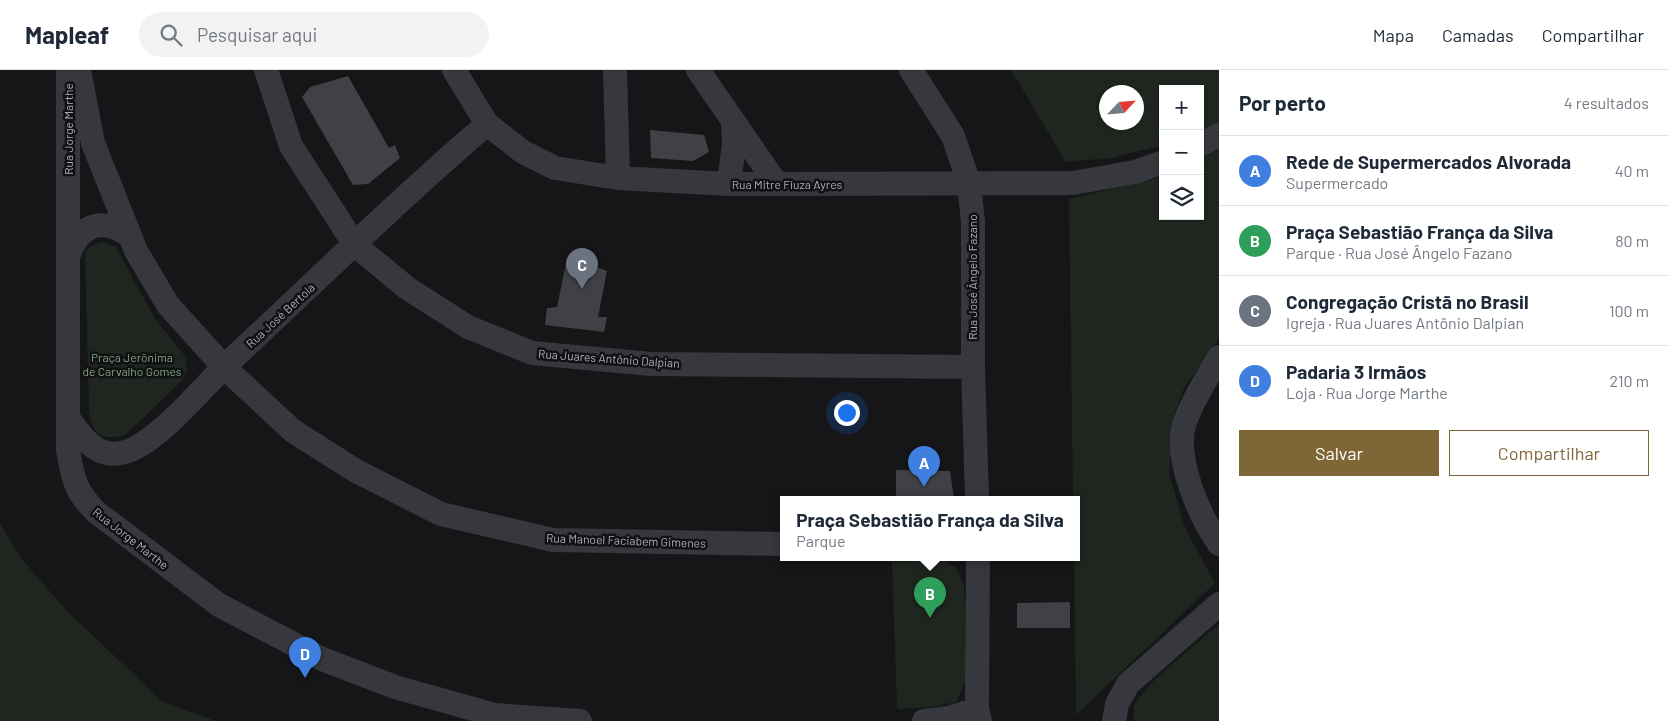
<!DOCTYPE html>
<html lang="pt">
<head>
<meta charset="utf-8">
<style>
  :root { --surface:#fff; --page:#f2f2f3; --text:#1f2937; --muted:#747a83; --line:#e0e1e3; --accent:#7e6636 }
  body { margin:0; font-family:Barlow,sans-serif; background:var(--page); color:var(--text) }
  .controls { position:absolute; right:15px; top:15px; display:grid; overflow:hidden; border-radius:0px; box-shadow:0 1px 4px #0004 }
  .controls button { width:45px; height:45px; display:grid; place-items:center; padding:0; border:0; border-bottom:1px solid var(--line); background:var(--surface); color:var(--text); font:25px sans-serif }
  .compass { position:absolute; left:1099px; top:15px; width:45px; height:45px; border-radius:50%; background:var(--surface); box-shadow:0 1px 4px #0004; rotate:64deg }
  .you { position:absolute; left:846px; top:342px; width:18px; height:18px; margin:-12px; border:4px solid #fff; border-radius:50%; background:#1a73e8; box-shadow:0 0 0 8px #1a73e833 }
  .badge { display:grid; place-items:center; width:32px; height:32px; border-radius:50%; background:var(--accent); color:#fff; font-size:16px; font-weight:700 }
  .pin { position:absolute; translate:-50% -41px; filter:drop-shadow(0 1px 2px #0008) }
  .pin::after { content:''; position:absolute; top:26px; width:18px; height:15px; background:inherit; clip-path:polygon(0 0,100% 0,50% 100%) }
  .popup { position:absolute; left:780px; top:426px; width:300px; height:65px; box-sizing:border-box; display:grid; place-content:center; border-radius:0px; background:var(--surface); filter:drop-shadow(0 1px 4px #0005); font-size:16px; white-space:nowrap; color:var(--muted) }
  .popup b { font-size:19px; color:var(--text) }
  .popup::after { content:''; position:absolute; left:50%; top:100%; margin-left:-10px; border:10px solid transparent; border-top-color:var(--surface) }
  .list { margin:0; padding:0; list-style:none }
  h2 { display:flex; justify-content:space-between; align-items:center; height:65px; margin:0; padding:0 20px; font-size:21px }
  h2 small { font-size:16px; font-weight:400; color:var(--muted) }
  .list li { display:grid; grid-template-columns:32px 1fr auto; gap:15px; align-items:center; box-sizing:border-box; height:70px; padding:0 20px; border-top:1px solid var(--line) }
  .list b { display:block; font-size:19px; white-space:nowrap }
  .list p { margin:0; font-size:16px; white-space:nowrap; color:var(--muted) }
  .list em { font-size:16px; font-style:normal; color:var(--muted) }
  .actions { display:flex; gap:10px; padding:15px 20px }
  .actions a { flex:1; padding:11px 0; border:1px solid var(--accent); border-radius:0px; text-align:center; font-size:18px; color:var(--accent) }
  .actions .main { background:var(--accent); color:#fff }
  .icon { flex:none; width:28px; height:28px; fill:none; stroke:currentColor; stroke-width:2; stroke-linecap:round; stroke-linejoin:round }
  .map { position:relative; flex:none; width:1219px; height:651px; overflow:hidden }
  header { display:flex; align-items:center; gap:30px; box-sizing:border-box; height:70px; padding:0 25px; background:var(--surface); border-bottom:1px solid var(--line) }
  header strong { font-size:24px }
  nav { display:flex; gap:28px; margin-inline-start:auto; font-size:18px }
  .search { width:350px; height:45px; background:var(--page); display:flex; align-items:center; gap:12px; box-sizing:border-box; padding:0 18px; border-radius:28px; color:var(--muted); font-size:19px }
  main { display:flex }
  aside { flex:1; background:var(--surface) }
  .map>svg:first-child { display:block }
  .green { fill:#1e261f; fill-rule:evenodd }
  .building { fill:#404145 }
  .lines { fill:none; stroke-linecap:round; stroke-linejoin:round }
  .minor { stroke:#37383d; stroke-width:24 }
  .labels { text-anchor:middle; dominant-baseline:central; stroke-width:5; stroke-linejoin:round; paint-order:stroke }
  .street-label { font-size:12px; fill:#a8adb8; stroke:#111113 }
  .park-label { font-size:12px; fill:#7fa381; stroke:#111113 }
</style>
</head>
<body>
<header>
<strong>Mapleaf</strong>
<div class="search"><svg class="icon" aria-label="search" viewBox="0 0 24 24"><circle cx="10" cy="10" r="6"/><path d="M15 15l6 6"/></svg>Pesquisar aqui</div>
<nav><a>Mapa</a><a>Camadas</a><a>Compartilhar</a></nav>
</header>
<main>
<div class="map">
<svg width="1219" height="651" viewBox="0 0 1219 651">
  <rect width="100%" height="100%" fill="#161618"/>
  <path class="green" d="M1011 0H1219V53L1200 63V19H1163V75L1111 88 1066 92ZM1106 22H1136V52H1106Z
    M1219 79V267L1214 277 1184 318 1174 345 1169 403 1185 458 1215 513 1076 645 1074 487H1076V429H1073L1069 129 1163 107V146H1200V89Z
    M105 172 116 177 155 249 185 286 187 299 182 311 125 365C101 371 93 365 89 341L85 182 92 175Z
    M0 453 19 486 66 540 163 632 216 651H0Z
    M946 491 956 498 964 516 968 606 956 632 932 637 897 639 892 492Z
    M1219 554V651H1133L1134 634 1156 608Z"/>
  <path class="building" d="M348 6 389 78 395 75 400 88 368 114 353 115 302 27 310 17Z
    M650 60 704 65 709 82 693 91 651 88Z
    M566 193 588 194 607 201 598 247H607L604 262 545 255 547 238 557 237Z
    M896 400 950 401 954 429H896Z
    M1070 532V558H1017V533Z"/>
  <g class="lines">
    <path class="minor" d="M68 0V380C73 409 75 421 96 442L219 535 322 589 395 617 495 645 580 651
      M79 0 93 73 136 181 168 235 224 297 293 361 356 401 441 444 553 470 784 474
      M266 0 291 76 355 175 407 218 468 257 532 283 651 294 973 297
      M454 0 487 54 523 82 555 98 618 108 729 114 1073 113 1135 102 1163 92
      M615 0 618 108
      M698 0 776 113
      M911 0 953 66 969 113 973 152V297L977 429
      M1200 75 1219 65
      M729 114 734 74 733 52
      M68 187C78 157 99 146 127 164
      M1219 287C1207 309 1193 328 1185 352 1173 387 1199 445 1219 474
      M68 348C82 366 95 388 121 383 153 378 202 318 227 294 313 214 397 131 487 54
      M978 487 977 639 980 651
      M924 651 949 648 977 639
      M1114 651 1117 634 1128 614 1219 534"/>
  </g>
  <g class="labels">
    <g class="street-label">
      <text transform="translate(68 59) rotate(-90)">Rua Jorge Marthe</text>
      <text x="787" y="114">Rua Mitre Fiuza Ayres</text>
      <text transform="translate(972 207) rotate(-90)">Rua José Ângelo Fazano</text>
      <text transform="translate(280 245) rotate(-43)">Rua José Bertola</text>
      <text transform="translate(609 288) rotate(4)">Rua Juares Antônio Dalpian</text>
      <text transform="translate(131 468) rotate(38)">Rua Jorge Marthe</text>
      <text transform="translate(626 470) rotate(2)">Rua Manoel Faciabem Gimenes</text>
    </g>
    <g class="park-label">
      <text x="132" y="287">Praça Jerõnima<tspan x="132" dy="14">de Carvalho Gomes</tspan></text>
    </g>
  </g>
</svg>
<div class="controls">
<button>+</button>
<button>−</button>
<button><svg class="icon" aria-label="layers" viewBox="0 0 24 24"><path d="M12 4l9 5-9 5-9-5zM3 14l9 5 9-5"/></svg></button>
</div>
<svg class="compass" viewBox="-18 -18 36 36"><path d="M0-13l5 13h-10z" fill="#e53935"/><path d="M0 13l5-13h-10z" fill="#747a83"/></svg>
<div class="you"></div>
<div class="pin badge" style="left:924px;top:417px;background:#3f7fe0">A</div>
<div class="pin badge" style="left:930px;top:548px;background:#2e9e5b">B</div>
<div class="popup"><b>Praça Sebastião França da Silva</b>Parque</div>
<div class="pin badge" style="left:582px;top:219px;background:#6b7280">C</div>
<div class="pin badge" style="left:305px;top:608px;background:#3f7fe0">D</div>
</div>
<aside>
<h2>Por perto<small>4 resultados</small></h2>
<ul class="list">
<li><span class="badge" style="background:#3f7fe0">A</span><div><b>Rede de Supermercados Alvorada</b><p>Supermercado</p></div><em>40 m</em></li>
<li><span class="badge" style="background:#2e9e5b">B</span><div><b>Praça Sebastião França da Silva</b><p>Parque · Rua José Ângelo Fazano</p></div><em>80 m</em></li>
<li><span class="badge" style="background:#6b7280">C</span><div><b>Congregação Cristã no Brasil</b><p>Igreja · Rua Juares Antônio Dalpian</p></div><em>100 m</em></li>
<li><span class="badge" style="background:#3f7fe0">D</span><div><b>Padaria 3 Irmãos</b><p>Loja · Rua Jorge Marthe</p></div><em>210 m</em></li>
</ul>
<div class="actions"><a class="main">Salvar</a><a>Compartilhar</a></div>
</aside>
</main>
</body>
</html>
